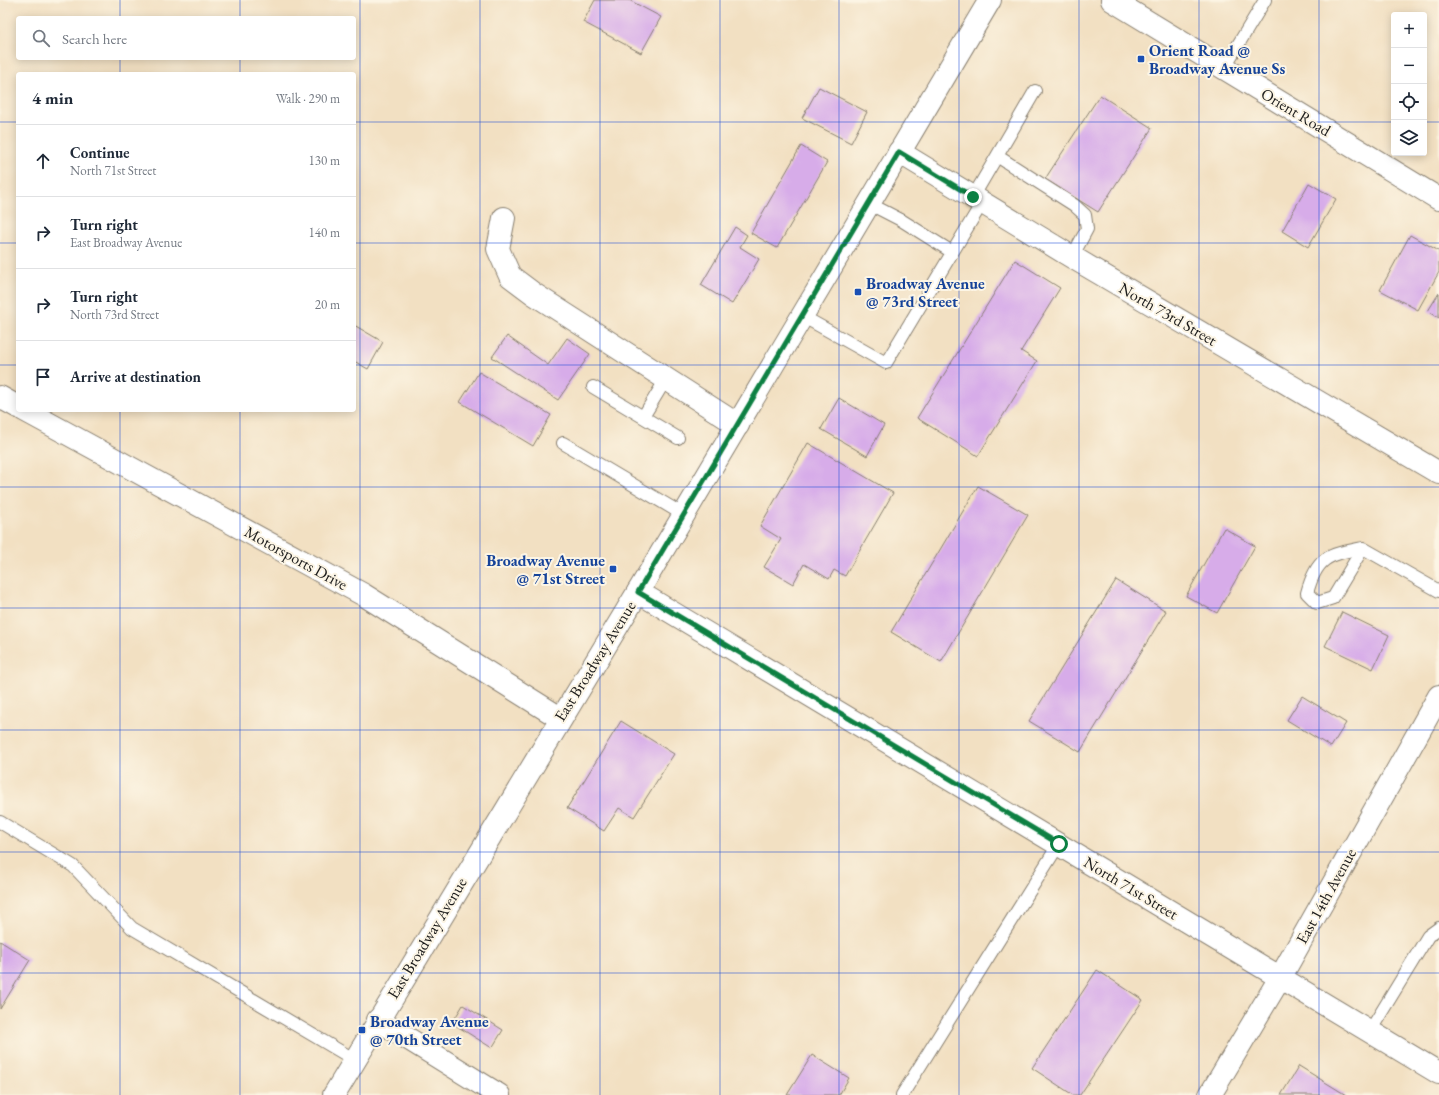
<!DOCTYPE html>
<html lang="en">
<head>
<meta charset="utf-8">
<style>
  :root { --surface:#fff; --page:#f6f6f7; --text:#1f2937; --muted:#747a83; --line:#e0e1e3 }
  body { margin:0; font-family:"EB Garamond",serif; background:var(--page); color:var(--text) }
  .controls { position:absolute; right:12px; top:12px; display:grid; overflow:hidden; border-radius:4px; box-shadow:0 2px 10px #0003 }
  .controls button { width:36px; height:36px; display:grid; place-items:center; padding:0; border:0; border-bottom:1px solid var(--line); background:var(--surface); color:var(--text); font:20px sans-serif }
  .stop { position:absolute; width:12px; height:12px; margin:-9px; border:3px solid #0b8043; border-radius:50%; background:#fff }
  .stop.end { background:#0b8043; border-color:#fff; box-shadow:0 1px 4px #0008 }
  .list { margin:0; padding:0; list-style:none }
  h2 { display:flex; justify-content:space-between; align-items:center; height:52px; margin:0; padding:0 16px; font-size:17px }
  h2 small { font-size:13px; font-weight:400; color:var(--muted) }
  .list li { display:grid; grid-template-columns:26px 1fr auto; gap:12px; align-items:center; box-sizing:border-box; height:72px; padding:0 16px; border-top:1px solid var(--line) }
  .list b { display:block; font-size:15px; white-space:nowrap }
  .list p { margin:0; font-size:13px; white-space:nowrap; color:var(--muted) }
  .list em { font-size:13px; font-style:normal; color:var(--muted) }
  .icon { flex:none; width:22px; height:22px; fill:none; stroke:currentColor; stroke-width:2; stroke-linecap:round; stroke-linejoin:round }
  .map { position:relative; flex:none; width:1439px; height:1095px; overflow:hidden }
  .search { position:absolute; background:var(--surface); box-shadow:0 2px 10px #0003; left:16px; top:16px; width:340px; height:44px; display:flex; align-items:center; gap:10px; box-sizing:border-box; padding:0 14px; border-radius:4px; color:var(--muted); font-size:15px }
  .panel { position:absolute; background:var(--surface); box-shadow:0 2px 10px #0003; left:16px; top:72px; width:340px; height:340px; border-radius:4px }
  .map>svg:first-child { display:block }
  .building { fill:#d7ace9 }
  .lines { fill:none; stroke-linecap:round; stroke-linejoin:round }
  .service-casing { stroke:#877e6f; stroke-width:14 }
  .minor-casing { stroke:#877e6f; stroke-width:24 }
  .tertiary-casing { stroke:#877e6f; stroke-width:24 }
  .secondary-casing { stroke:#877e6f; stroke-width:24 }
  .service { stroke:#fff; stroke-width:12 }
  .minor { stroke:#fff; stroke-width:22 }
  .tertiary { stroke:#fff; stroke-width:22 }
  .secondary { stroke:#fff; stroke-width:22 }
  .route { stroke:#0b8043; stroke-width:5 }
  .grid { fill:none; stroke:#1d4ed8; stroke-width:1; stroke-opacity:0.55 }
  .transit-dot { fill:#1a4fb4; stroke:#fcf5e5; stroke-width:1.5 }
  .labels { text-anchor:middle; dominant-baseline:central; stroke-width:4; stroke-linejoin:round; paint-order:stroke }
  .transit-label { font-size:16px; font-weight:bold; fill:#164399; stroke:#fcf5e5; text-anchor:start }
  .street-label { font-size:16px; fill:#1c1c1c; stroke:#fcf5e5 }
</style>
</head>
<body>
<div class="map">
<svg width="1439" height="1095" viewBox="0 0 1439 1095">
  <rect width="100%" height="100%" fill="#fcf5e5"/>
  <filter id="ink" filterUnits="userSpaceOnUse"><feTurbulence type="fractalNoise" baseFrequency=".025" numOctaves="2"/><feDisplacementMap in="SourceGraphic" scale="8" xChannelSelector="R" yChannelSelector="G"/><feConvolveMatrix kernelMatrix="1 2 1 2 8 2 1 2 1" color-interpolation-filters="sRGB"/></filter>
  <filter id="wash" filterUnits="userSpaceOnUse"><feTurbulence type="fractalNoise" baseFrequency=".012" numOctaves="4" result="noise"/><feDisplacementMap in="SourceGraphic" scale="16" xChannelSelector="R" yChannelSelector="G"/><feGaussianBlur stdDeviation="0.9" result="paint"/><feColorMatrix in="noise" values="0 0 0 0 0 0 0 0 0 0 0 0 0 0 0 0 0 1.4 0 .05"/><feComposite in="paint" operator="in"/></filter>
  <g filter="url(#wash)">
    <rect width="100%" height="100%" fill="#f2e0c2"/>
    <g id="blocks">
      <path class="building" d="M595 0H629L661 17 641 53 583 22Z
        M819 87 867 112 851 143 802 118Z
        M1100 95 1152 128 1098 212 1045 179Z
        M801 146 827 162 777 248 751 233Z
        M1309 183 1336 199 1308 247 1282 231Z
        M735 227 747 235 740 247 759 259 732 304 701 285Z
        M1410 235 1439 251V272L1418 310 1380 290Z
        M1015 260 1060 288 1021 351 1037 361 978 456 917 418Z
        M1439 293V318L1428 311Z
        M354 325 383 342 368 369 354 361Z
        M507 336 548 365 567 338 590 354 558 400 492 357Z
        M479 372 551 415 533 446 460 402Z
        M839 398 884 425 867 456 821 429Z
        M808 443 893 493 845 576 834 570 829 579 804 564 793 584 764 567 781 539 760 526Z
        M978 486 1028 515 941 662 891 632Z
        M1224 528 1255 546 1217 613 1186 596Z
        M1116 580 1166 611 1080 752 1029 721Z
        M1342 612 1389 635 1373 669 1325 646Z
        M1302 696 1346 723 1331 747 1287 720Z
        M621 721 674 754 634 817 619 808 604 831 567 808Z
        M0 941 30 960 0 1009Z
        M1097 970 1143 1000 1080 1095H1073L1032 1068Z
        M463 1005 503 1030 492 1048 452 1023Z
        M812 1055 849 1078 839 1095H787Z
        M1299 1066 1346 1095H1281Z"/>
    </g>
  </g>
  <g filter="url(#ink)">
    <use href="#blocks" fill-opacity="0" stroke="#877e6f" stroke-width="1"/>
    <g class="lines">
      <g class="service-casing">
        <path id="service" d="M1224 68 1265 0
          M997 156 1074 205 1085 215 1087 229 1072 257
          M973 197 1035 91
          M868 203 901 220 952 252
          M802 316 886 363 982 203
          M593 387 643 417 666 379
          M643 417 678 438
          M563 443 684 515
          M1363 548 1333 598 1317 603 1307 593C1317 556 1328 555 1363 548L1439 591
          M0 822 73 866 132 928 355 1060
          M1370 1031 1428 936 1439 928
          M902 1095 1059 844"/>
      </g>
      <g class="minor-casing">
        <path id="minor" d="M899 152 1072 257 1439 473
          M504 218 498 249 510 276 534 294 738 425
          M0 397 18 407
          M24 410 364 595 560 718
          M638 592 1439 1073
          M378 1020 499 1095
          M1210 1095 1280 978 1439 696"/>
      </g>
      <g class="tertiary-casing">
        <path id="tertiary" d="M1112 0 1439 199"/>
      </g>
      <g class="secondary-casing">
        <path id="secondary" d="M334 1095 638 592 990 0"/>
      </g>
      <use href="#service" class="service"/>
      <use href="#minor" class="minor"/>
      <use href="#tertiary" class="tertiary"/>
      <use href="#secondary" class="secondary"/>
    </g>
  </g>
  <g class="lines" filter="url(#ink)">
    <path class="route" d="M973 197 899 152 638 592 1059 844"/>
  </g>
  <path class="grid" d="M120 0V18M240 0V18M360 0V1095M480 0V1095M600 0V1095M720 0V1095M839 0V1095M959 0V1095M1079 0V1095M1199 0V1095M1319 0V1095M120 58V74M240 58V74M0 122H18M354 122H1394M1424 122H1439M0 243H18M354 243H1439M0 365H18M354 365H1439M120 410V1095M240 410V1095M0 487H1439M0 608H1439M0 730H1439M0 852H1439M0 973H1439"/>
  <g class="transit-dot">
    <rect x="1137" y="55" width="8" height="8" rx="2"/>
    <rect x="854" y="288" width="8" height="8" rx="2"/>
    <rect x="609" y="565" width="8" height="8" rx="2"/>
    <rect x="358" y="1026" width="8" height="8" rx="2"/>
  </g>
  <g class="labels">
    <g class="transit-label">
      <text x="1149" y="50">Orient Road @<tspan x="1149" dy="18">Broadway Avenue Ss</tspan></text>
      <text x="866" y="283">Broadway Avenue<tspan x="866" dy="18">@ 73rd Street</tspan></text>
      <text x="605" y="560" text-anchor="end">Broadway Avenue<tspan x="605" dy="18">@ 71st Street</tspan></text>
      <text x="370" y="1021">Broadway Avenue<tspan x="370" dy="18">@ 70th Street</tspan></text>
    </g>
    <g class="street-label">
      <text transform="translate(1296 112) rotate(31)">Orient Road</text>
      <text transform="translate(1168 314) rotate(30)">North 73rd Street</text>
      <text transform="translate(296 558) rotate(29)">Motorsports Drive</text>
      <text transform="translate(595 661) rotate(-58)">East Broadway Avenue</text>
      <text transform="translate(1131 888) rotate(31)">North 71st Street</text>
      <text transform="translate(1326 896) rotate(-61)">East 14th Avenue</text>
      <text transform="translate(427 938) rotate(-59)">East Broadway Avenue</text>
    </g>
  </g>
</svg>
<div class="controls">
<button>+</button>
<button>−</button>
<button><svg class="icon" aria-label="locate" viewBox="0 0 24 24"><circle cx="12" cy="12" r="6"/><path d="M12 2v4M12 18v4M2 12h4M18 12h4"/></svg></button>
<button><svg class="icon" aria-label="layers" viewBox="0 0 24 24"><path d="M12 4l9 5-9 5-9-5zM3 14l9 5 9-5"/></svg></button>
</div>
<div class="stop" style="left:1059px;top:844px"></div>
<div class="stop end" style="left:973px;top:197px"></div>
<div class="search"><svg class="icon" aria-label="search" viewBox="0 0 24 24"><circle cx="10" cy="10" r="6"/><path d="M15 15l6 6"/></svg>Search here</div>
<section class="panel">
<h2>4 min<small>Walk · 290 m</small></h2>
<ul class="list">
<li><svg class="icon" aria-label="ahead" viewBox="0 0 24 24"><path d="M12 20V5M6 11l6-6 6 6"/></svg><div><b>Continue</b><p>North 71st Street</p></div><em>130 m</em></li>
<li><svg class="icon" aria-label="right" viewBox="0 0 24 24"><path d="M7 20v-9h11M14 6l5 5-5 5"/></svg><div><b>Turn right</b><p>East Broadway Avenue</p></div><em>140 m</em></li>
<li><svg class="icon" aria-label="right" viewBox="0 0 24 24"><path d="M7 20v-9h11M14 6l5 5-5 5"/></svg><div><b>Turn right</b><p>North 73rd Street</p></div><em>20 m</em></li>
<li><svg class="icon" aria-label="arrive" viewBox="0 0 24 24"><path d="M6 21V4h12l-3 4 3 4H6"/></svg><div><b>Arrive at destination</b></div></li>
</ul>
</section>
</div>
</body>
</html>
